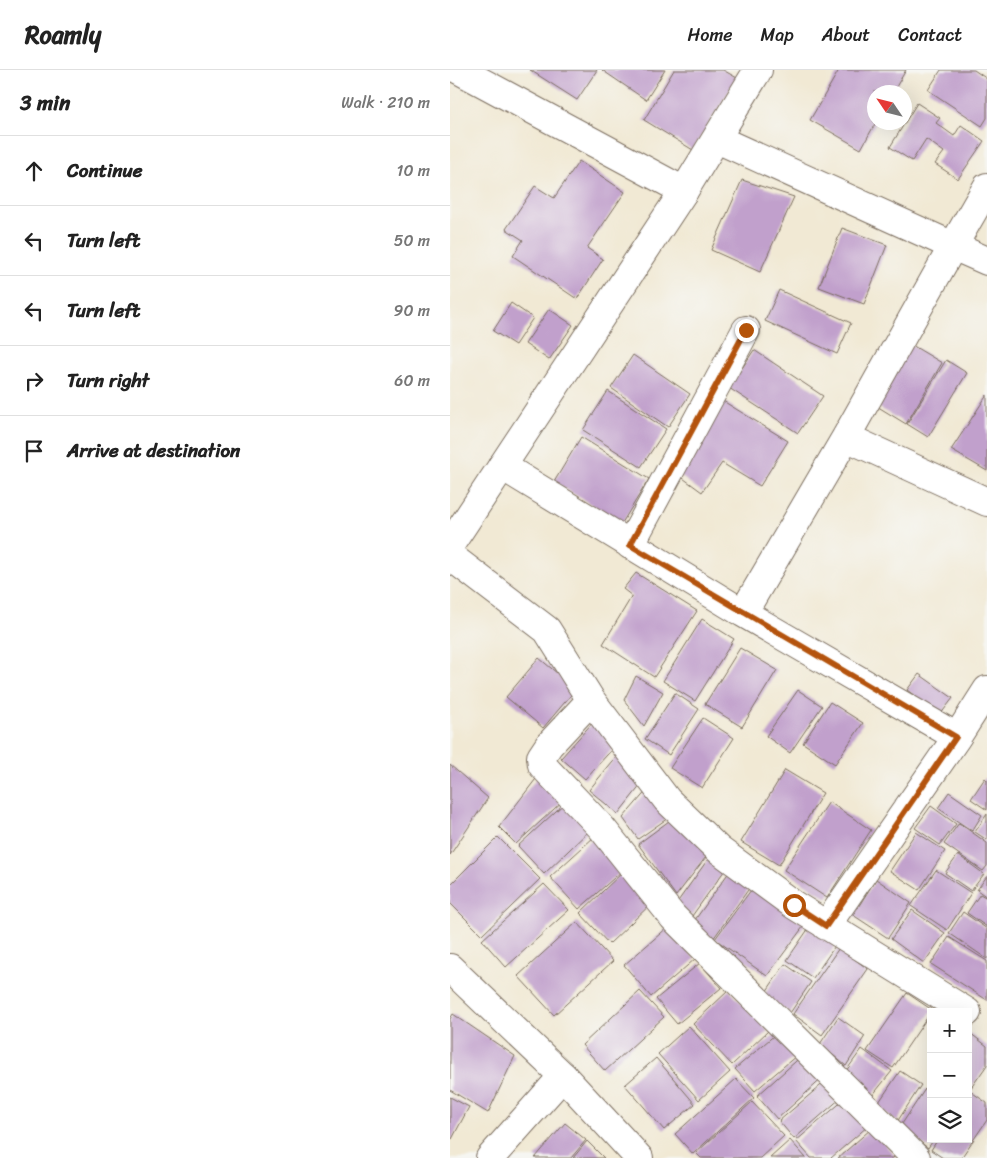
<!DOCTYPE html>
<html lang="en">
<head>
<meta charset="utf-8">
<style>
  :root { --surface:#fff; --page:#f6f6f6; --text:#222; --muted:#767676; --line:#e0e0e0 }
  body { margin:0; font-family:Sriracha,sans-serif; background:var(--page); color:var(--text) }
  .controls { position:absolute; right:15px; bottom:15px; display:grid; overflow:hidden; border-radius:0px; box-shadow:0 5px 20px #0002 }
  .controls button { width:45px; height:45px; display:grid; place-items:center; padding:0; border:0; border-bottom:1px solid var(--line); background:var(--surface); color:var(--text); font:25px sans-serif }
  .compass { position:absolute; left:417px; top:15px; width:45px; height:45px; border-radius:50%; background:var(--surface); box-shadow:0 5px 20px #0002; rotate:305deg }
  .stop { position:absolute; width:15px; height:15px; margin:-11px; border:4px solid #b45309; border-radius:50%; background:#fff }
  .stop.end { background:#b45309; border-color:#fff; box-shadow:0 1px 5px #0008 }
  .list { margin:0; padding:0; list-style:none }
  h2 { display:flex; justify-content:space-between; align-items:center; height:65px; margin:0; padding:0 20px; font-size:21px }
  h2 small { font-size:16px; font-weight:400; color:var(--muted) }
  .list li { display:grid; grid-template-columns:32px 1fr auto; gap:15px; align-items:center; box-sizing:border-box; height:70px; padding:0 20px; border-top:1px solid var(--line) }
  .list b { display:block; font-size:19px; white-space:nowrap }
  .list em { font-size:16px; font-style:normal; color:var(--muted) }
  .icon { flex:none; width:28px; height:28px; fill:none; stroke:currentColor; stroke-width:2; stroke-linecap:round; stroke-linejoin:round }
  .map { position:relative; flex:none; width:537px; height:1088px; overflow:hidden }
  header { display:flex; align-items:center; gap:30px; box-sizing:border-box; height:70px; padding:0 25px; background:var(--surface); border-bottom:1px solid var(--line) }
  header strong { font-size:24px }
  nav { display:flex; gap:28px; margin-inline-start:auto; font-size:18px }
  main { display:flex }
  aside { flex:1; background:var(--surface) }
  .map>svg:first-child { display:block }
  .building { fill:#c1a0cc }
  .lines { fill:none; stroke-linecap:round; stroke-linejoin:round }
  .street-casing { stroke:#7b6d5e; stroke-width:30 }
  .secondary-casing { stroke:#7b6d5e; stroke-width:30 }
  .street { stroke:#fff; stroke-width:28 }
  .secondary { stroke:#fff; stroke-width:28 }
  .route { stroke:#b45309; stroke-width:6 }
</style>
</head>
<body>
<header>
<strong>Roamly</strong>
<nav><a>Home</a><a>Map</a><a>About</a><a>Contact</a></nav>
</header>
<main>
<aside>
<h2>3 min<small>Walk · 210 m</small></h2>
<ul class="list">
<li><svg class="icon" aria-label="ahead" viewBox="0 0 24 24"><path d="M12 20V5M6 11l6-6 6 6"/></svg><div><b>Continue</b></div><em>10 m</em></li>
<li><svg class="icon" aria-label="left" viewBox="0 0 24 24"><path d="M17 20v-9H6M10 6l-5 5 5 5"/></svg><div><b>Turn left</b></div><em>50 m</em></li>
<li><svg class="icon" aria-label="left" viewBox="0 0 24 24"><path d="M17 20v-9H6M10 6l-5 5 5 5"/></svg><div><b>Turn left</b></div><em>90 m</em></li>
<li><svg class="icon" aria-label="right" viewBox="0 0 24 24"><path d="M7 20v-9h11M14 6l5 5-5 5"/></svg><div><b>Turn right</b></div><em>60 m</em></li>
<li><svg class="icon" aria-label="arrive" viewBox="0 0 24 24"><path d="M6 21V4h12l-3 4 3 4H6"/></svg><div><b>Arrive at destination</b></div></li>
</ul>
</aside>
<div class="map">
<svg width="537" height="1088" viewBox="0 0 537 1088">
  <rect width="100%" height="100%" fill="#f6f6f2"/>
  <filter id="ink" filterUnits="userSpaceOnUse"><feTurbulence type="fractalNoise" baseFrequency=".02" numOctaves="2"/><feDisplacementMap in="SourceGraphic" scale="10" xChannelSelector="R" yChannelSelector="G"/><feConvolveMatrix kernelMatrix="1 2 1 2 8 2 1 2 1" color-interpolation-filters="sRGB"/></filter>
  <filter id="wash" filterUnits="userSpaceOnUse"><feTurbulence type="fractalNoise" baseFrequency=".0096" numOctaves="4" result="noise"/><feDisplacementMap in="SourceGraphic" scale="20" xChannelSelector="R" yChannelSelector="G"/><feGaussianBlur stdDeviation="1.12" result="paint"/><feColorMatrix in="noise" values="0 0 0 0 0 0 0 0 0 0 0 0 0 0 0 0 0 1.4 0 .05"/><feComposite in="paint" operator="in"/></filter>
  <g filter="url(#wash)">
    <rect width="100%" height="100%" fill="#f1e9d4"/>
    <g id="blocks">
      <path class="building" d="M80 0H147L127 30Z
        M152 0H215L196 30Z
        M224 0H273L287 8 243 80 194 50Z
        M389 0H456L443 22H424V52H426L411 79 360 50Z
        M491 0H524L537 9V48L532 56 478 20Z
        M467 33 490 48 486 53 504 66 511 55 534 71 508 109 485 94 494 82 476 69 462 91 440 77Z
        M129 91 175 122 137 178 153 189 127 229 63 186 73 170 56 159 85 116 104 128Z
        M292 110 344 127 310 202 261 180Z
        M392 158 437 175 414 234 369 217Z
        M329 220 401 253 387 284 315 251Z
        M61 233 83 248 65 275 43 261Z
        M99 239 123 255 99 290 75 274Z
        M460 274 492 293 456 354 425 335Z
        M304 280 373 326 348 363 279 318Z
        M183 285 240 324 218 357 161 318Z
        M496 290 517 303 478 367 457 354Z
        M158 321 216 359 191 397 133 360Z
        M537 325V401L501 380Z
        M273 331 338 371 310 416 272 393 252 422 226 403Z
        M131 367 199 409 172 453 104 412Z
        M186 503 247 541 204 607 153 574 182 526 173 519Z
        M252 549 284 569 245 631 213 611Z
        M290 578 327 600 292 657 255 634Z
        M89 588 126 619 93 658 56 627Z
        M469 604 503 628 490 645 457 620Z
        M186 606 213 622 194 656 174 630Z
        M348 620 372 636 340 683 316 666Z
        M225 623 249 639 219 685 195 669Z
        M380 632 413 653 385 694 353 673Z
        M253 648 284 668 252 718 220 698Z
        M144 651 168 673 135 709 111 688Z
        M172 680 195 710 168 744 139 720Z
        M0 695 38 728 0 785Z
        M335 700 373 723 329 795 291 772Z
        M92 701 116 728 66 774 49 757Z
        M535 708 537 710V740L521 729Z
        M198 719 218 748 188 769 173 748Z
        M499 722 532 745 522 761 488 738Z
        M118 730 143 757 94 804 68 776Z
        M379 732 421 760 377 828 334 800Z
        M481 736 506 754 490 775 465 758Z
        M537 744V770L525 762Z
        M223 748 259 783 226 826 188 774Z
        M509 753 537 773V796L533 801 494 774Z
        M466 762 495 781 469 820 440 801Z
        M48 767 90 809 32 865 0 833V815Z
        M144 767 173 800 129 839 100 807Z
        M261 785 277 797 242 846 226 834Z
        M508 785 534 804 521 821 495 803Z
        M282 798 303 813 263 869 242 854Z
        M175 800 204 831 159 874 130 843Z
        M486 800 521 823 497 860 461 836Z
        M537 806V827L527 820Z
        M426 809 461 833 438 868 403 845Z
        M94 814 119 840 56 897 32 870Z
        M304 816 356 853 317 906 265 869Z
        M530 824 537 828V857L517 843Z
        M462 840 495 863 474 893 441 869Z
        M513 842 537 859V889L499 863Z
        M127 852 163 891 104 945 68 906Z
        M361 855 387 873 363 908 337 890Z
        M218 857 245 889 201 927 174 895Z
        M499 867 537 891V930L481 894Z
        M389 878 418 899 372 965 343 944Z
        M250 893 271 918 227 954 206 929Z
        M335 894 361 912 340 943 314 925Z
        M279 920 318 961 282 995 243 954Z
        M190 921 214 947 155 1001 132 975Z
        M457 923 485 942H481L443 998 417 981Z
        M3 944 65 986 38 1043 0 1020V949Z
        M388 947 415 966 396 996 370 974Z
        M239 956 280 1002 249 1030 208 984Z
        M327 963 347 985 305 1021 285 999Z
        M520 963 537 976V995L518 1022Z
        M412 979 442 1001 422 1026 393 1005Z
        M355 983 375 1006 327 1049 307 1026Z
        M206 988 245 1034 214 1060 175 1015Z
        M450 1001 471 1015 447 1052 427 1035Z
        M286 1009 304 1028 243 1084 225 1064Z
        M377 1010 392 1027 344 1069 329 1051Z
        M475 1019 481 1023V1069H484L478 1078 450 1057Z
        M520 1021 537 1033V1050L511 1088H493L481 1080 488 1069H518V1024Z
        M0 1027 19 1037 2 1069 0 1068Z
        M395 1029 418 1056 381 1088H361L346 1071Z
        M302 1032 334 1066 310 1088H251L246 1083Z
        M115 1053 136 1070 121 1088H85Z
        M421 1059 445 1086 443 1088H388Z
        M340 1070 356 1088H320Z
        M137 1071 154 1088H123Z"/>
    </g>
  </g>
  <g filter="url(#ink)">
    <use href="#blocks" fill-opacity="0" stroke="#7b6d5e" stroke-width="1"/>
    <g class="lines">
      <g class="street-casing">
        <path id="street" d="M9 0 234 121
          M267 69 503 176 537 117
          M396 367 537 432
          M52 396 293 543 507 667 537 620
          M180 475 296 260
          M0 486 97 560 141 630 217 730 269 780 344 835 517 942
          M293 543 396 367 503 176 537 191
          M141 630 99 675 91 687 92 695 151 757 223 847 466 1088
          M376 856 507 667
          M40 1088 113 1006"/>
      </g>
      <g class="secondary-casing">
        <path id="secondary" d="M0 475 234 121 308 0
          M0 898 113 1006 189 1088"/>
      </g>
      <use href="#street" class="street"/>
      <use href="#secondary" class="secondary"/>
    </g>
  </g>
  <g class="lines" filter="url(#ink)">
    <path class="route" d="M296 260 180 475 506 667 376 856 344 835"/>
  </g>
</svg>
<div class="controls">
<button>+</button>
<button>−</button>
<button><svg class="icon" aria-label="layers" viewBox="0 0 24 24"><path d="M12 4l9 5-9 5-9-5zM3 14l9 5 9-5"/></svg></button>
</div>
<svg class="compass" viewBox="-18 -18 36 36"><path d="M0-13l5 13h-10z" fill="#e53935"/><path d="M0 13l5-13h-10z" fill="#767676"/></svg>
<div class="stop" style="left:344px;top:835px"></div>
<div class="stop end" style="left:296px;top:260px"></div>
</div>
</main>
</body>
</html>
